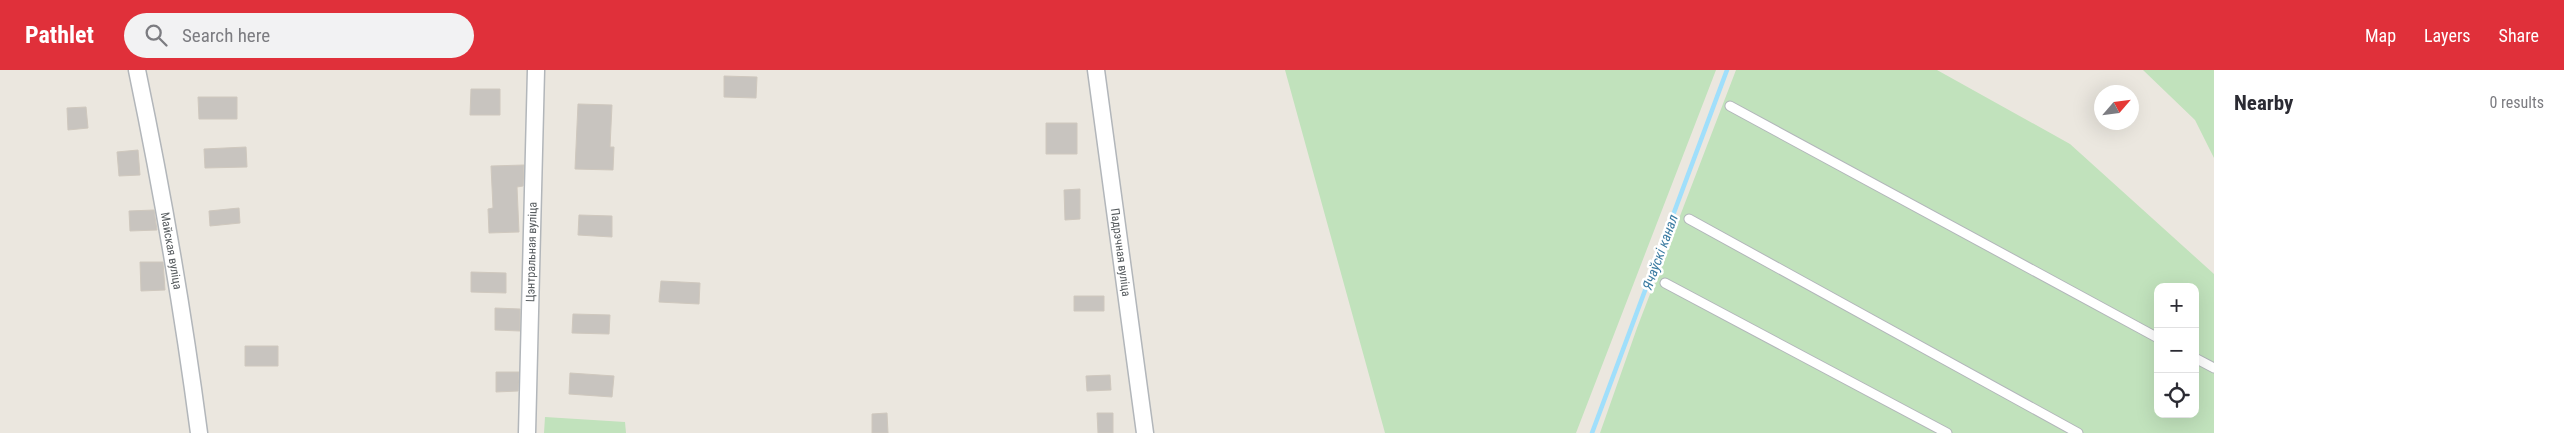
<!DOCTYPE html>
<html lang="en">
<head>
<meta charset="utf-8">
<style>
  :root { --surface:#fff; --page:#f2f2f3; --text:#2b2b33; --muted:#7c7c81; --line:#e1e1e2; --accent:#e0303a }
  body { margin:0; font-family:"Roboto Condensed",sans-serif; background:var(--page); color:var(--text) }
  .controls { position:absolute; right:15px; bottom:15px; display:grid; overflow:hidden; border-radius:10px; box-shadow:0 5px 20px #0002 }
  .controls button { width:45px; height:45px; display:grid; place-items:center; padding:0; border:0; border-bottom:1px solid var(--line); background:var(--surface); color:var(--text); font:25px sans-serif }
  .compass { position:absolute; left:2094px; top:15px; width:45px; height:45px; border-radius:50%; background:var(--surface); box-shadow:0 5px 20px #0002; rotate:62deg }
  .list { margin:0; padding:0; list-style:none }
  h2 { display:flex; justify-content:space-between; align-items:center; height:65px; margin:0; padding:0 20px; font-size:21px }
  h2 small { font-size:16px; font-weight:400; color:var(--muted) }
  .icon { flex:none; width:28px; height:28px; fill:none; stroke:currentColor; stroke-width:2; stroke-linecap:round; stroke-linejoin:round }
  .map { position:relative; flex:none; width:2214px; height:363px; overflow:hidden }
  header { display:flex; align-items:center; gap:30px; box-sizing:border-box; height:70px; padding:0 25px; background:var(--accent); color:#fff }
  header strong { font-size:24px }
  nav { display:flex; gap:28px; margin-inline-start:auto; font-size:18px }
  .search { width:350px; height:45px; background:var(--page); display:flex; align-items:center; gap:12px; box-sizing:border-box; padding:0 18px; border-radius:28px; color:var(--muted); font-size:19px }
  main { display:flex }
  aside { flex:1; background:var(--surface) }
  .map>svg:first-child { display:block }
  .green { fill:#c1e2bc; fill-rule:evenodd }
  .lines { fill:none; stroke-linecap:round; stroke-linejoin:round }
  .stream { stroke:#a0dffb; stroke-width:4.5 }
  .building { fill:#c8c4bf; stroke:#cfc8be }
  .lane-casing { stroke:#b2b6ba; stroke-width:11 }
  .street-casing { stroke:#b2b6ba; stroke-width:19 }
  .lane { stroke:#fff; stroke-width:9 }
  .street { stroke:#fff; stroke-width:16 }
  .labels { text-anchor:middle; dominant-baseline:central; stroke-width:5; stroke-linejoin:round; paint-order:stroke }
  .street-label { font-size:12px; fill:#585d60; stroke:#fff }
  .water-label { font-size:14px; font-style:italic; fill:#3c7ca2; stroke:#fff }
</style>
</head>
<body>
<header>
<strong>Pathlet</strong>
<div class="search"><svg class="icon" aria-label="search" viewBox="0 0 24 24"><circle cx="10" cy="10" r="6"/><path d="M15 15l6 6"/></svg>Search here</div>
<nav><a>Map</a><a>Layers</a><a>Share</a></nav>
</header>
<main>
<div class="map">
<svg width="2214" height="363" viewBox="0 0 2214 363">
  <rect width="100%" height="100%" fill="#ebe7df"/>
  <path class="green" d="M1285 0H1716L1576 363H1385Z
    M1736 0H1937L2070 74 2214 204V363H1600L1637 258ZM2158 217H2195V344H2158Z
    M2143 0H2214V88L2195 50Z
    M545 347 625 352 626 363H544Z"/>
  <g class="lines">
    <path class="stream" d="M1592 363 1727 0"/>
  </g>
  <path class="building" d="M724 6 757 7 756 28 724 27Z
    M471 19H500V45H470Z
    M198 27H237V49H199Z
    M578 34 612 35 610 77H614L613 100 575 99Z
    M86 37 88 58 68 60 67 38Z
    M1046 53H1077V84H1046Z
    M246 77 247 97 205 98 204 79Z
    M138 80 140 105 119 106 117 82Z
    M524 95 523 116 517 117 519 162 489 163 488 139 493 138 491 96Z
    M1080 119V149L1065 150 1064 120Z
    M239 138 240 153 210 156 209 141Z
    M154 140 157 160 130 161 129 141Z
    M579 145 612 146V167L578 165Z
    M140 192H163L165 220 141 221Z
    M471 202 506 203V223L471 222Z
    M661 211 700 213 699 234 659 232Z
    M1074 226H1104V241H1074Z
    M495 238 520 239V261L495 260Z
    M573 244 610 245 609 264 572 263Z
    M245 276H278V296H245Z
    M496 302H519L518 321 496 322Z
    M570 303 614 306 612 327 569 324Z
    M1110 305 1111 320 1087 321 1086 306Z
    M887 343 888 363H872V344Z
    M1097 343H1113V363H1098Z"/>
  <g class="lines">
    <g class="lane-casing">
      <path id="lane" d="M1730 36 2158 268
        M1689 149 2078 363
        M1665 213 1947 363
        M2195 288 2214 298"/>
    </g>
    <g class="street-casing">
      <g id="street">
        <path id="s1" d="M137 0C162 120 183 241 199 363"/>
        <path id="s2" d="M1096 0 1145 363"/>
        <path id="s3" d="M527 363 536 0"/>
      </g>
    </g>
    <use href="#lane" class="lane"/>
    <use href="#street" class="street"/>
  </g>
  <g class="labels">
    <g class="street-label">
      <text stroke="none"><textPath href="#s1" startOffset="184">Майская вуліца</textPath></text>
      <text stroke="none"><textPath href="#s3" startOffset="181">Цэнтральная вуліца</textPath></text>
      <text stroke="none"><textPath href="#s2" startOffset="184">Падрэчная вуліца</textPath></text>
    </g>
    <g class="water-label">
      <text transform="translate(1660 182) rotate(-70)">Ячаўскі канал</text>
    </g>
  </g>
</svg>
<div class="controls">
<button>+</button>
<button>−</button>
<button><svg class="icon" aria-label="locate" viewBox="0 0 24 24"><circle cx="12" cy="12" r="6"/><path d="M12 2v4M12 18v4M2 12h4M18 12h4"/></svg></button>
</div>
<svg class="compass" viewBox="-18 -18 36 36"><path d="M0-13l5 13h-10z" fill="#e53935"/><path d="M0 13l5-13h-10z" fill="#7c7c81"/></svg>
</div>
<aside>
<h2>Nearby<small>0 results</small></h2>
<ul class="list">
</ul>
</aside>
</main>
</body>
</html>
